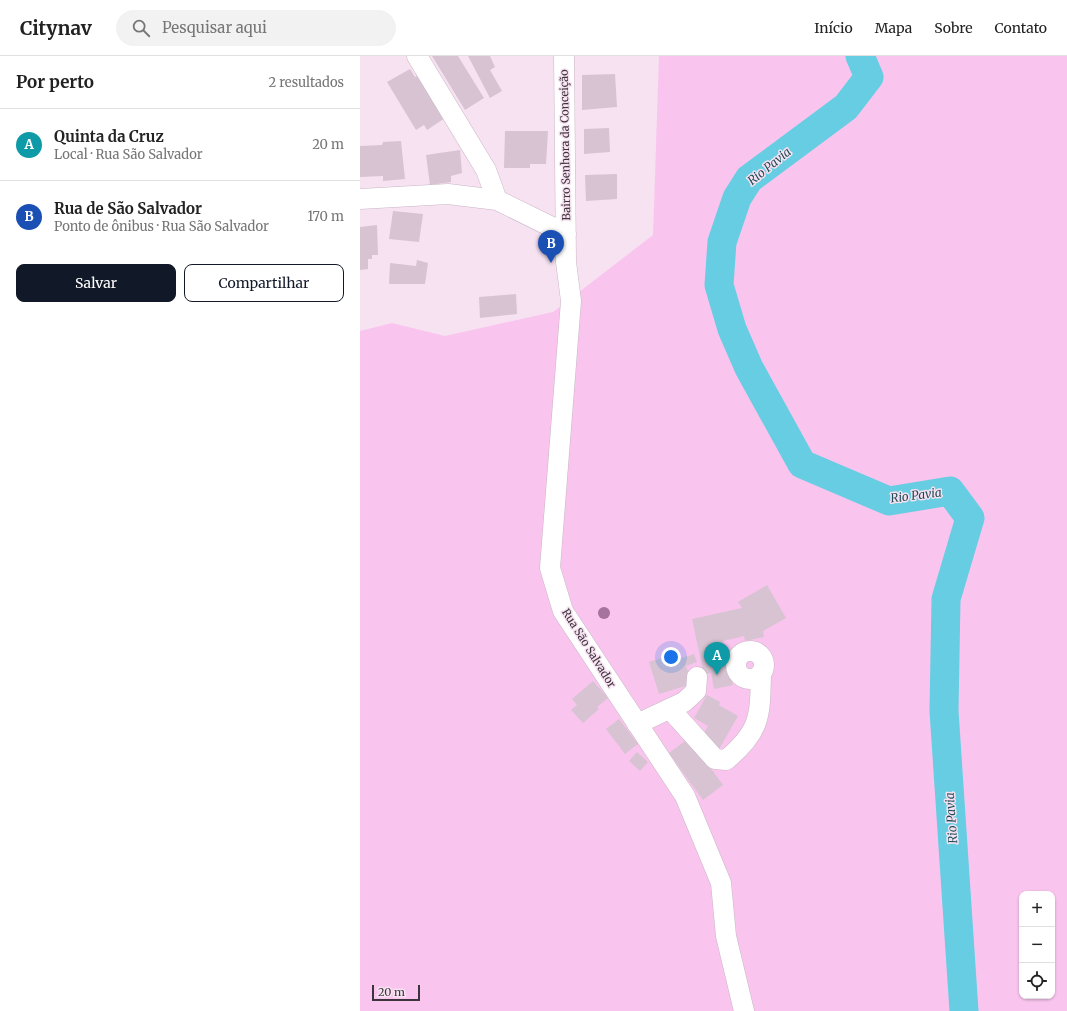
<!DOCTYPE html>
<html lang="pt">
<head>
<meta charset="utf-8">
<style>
  :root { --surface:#fff; --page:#f2f2f2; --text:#222; --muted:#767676; --line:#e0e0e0; --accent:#111827 }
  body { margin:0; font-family:Merriweather,serif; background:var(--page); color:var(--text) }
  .controls { position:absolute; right:12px; bottom:12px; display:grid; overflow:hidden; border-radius:8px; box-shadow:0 1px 3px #0004 }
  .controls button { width:36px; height:36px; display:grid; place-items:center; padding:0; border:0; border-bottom:1px solid var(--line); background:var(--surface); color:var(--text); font:20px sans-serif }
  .scale { position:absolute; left:12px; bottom:10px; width:48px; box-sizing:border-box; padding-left:4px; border:2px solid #3c343a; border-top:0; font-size:11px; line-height:14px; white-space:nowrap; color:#3c343a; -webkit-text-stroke:3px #f7e2f2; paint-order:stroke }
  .you { position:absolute; left:311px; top:601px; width:14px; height:14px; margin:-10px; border:3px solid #fff; border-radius:50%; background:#1a73e8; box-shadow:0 0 0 6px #1a73e833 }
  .badge { display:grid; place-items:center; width:26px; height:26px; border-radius:50%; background:var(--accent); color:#fff; font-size:13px; font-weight:700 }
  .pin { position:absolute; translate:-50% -33px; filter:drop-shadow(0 1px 2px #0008) }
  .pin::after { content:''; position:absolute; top:21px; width:14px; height:12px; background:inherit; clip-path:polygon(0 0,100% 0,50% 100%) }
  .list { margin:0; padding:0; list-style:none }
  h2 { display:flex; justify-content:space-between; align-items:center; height:52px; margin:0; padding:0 16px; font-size:17px }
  h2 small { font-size:13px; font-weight:400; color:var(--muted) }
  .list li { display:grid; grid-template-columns:26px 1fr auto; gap:12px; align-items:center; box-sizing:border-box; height:72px; padding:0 16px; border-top:1px solid var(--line) }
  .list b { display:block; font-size:15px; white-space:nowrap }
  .list p { margin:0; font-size:13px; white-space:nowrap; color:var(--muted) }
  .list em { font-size:13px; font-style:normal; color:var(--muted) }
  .actions { display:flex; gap:8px; padding:12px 16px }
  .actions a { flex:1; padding:9px 0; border:1px solid var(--accent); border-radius:8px; text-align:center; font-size:14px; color:var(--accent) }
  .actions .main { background:var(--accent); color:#fff }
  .icon { flex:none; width:22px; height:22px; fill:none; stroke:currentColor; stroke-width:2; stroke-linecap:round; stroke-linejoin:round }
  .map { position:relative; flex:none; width:707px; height:955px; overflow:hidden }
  header { display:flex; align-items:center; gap:24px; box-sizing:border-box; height:56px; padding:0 20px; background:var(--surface); border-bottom:1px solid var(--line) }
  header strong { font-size:19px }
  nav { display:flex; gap:22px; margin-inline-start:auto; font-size:14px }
  .search { width:280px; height:36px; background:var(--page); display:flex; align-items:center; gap:10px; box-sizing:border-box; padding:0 14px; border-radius:22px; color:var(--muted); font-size:15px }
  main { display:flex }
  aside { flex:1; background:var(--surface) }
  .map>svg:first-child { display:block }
  .green { fill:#f9c5ee; fill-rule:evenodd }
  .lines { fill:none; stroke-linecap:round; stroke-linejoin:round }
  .river { stroke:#66cde2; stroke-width:29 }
  .building { fill:#d7c3d2 }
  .minor-casing { stroke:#c9b5c4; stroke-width:21 }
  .minor { stroke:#fff; stroke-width:20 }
  .tree { fill:#a5739d }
  .labels { text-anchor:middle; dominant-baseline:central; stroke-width:3; stroke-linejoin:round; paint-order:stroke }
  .street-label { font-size:11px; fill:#3c343a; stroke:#f7e2f2 }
  .water-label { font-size:12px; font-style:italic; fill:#1e4c56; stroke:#f7e2f2 }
</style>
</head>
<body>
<header>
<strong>Citynav</strong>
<div class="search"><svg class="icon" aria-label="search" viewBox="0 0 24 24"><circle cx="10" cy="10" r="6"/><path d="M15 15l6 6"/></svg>Pesquisar aqui</div>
<nav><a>Início</a><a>Mapa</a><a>Sobre</a><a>Contato</a></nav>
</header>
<main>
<aside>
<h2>Por perto<small>2 resultados</small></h2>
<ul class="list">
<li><span class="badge" style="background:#0f9aa8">A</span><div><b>Quinta da Cruz</b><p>Local · Rua São Salvador</p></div><em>20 m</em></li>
<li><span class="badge" style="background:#1a4fb4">B</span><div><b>Rua de São Salvador</b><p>Ponto de ônibus · Rua São Salvador</p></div><em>170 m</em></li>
</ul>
<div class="actions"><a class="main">Salvar</a><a>Compartilhar</a></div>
</aside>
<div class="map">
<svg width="707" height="955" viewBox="0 0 707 955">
  <rect width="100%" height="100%" fill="#f7e2f2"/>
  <path class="green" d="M299 0H707V955H0V275L32 267 85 280 193 256 293 179ZM662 838H692V940H662Z"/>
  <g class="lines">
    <path class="river" d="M500 0 509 21 486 51 389 123 377 142 362 186 359 229 372 273 389 312 442 408 529 445 590 435 610 462 586 543 584 655 604 955"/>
  </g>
  <path class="building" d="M72 0H98L124 42 105 54Z
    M108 0H130L135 11 130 14 142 35 130 42Z
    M50 13 55 21 59 19 85 62 67 74 64 69 56 74 27 26Z
    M255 18 257 51 222 54V19Z
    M249 72 250 96 224 98V73Z
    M145 75H188L186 108H170V112H144Z
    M41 85 45 123 23 125V120L0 121V90L22 89 23 86Z
    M100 94 102 117 91 120V126L70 129 66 99Z
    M257 118V143L226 145 225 119Z
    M33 155 63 158 59 186 29 183Z
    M17 169 18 199H12V203H8V213L0 214V171Z
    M57 204 68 207 65 228H29L30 207 56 210Z
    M156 238 157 258 120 262 119 241Z
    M407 529 426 562 403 575 404 581 385 585 384 580 363 585 373 629 354 633 351 617 344 619 332 563 382 552 378 546Z
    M317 597 319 603 334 598 337 606 326 610 332 628 299 638 289 606Z
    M233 625 248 642 237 651 239 653 223 667 211 654 217 649 212 643Z
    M347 639 360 646 359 649 378 660 358 695 340 684 348 670 334 662Z
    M259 663 278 688 265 698 246 673Z
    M329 682 363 729 343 744 309 697Z
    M277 696 288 706 280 715 269 705Z"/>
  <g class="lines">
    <g class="minor-casing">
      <path id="minor" d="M57 0 126 114 137 144
        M204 0 206 206 211 245 190 512 203 555 325 740 361 827 366 880 384 955
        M0 143 88 138 137 144 206 178
        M376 609a14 14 0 1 1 28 0a14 14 0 1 1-28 0Z
        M310 653 355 703 366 704C401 675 400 660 401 617
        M277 668 324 646 336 635 337 621"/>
    </g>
    <use href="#minor" class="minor"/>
  </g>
  <circle class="tree" cx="244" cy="557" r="6"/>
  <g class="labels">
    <g class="street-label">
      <text transform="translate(205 89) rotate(-91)">Bairro Senhora da Conceição</text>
      <text transform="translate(229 592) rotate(58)">Rua São Salvador</text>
    </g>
    <g class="water-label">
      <text transform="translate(409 110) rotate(-39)">Rio Pavia</text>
      <text transform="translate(556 439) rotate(-7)">Rio Pavia</text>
      <text transform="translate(591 762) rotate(-94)">Rio Pavia</text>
    </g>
  </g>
</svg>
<div class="controls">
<button>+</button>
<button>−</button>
<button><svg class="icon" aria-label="locate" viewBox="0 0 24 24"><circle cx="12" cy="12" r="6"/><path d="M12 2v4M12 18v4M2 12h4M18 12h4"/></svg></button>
</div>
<div class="scale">20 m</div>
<div class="you"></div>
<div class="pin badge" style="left:357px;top:619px;background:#0f9aa8">A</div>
<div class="pin badge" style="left:191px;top:207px;background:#1a4fb4">B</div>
</div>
</main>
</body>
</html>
